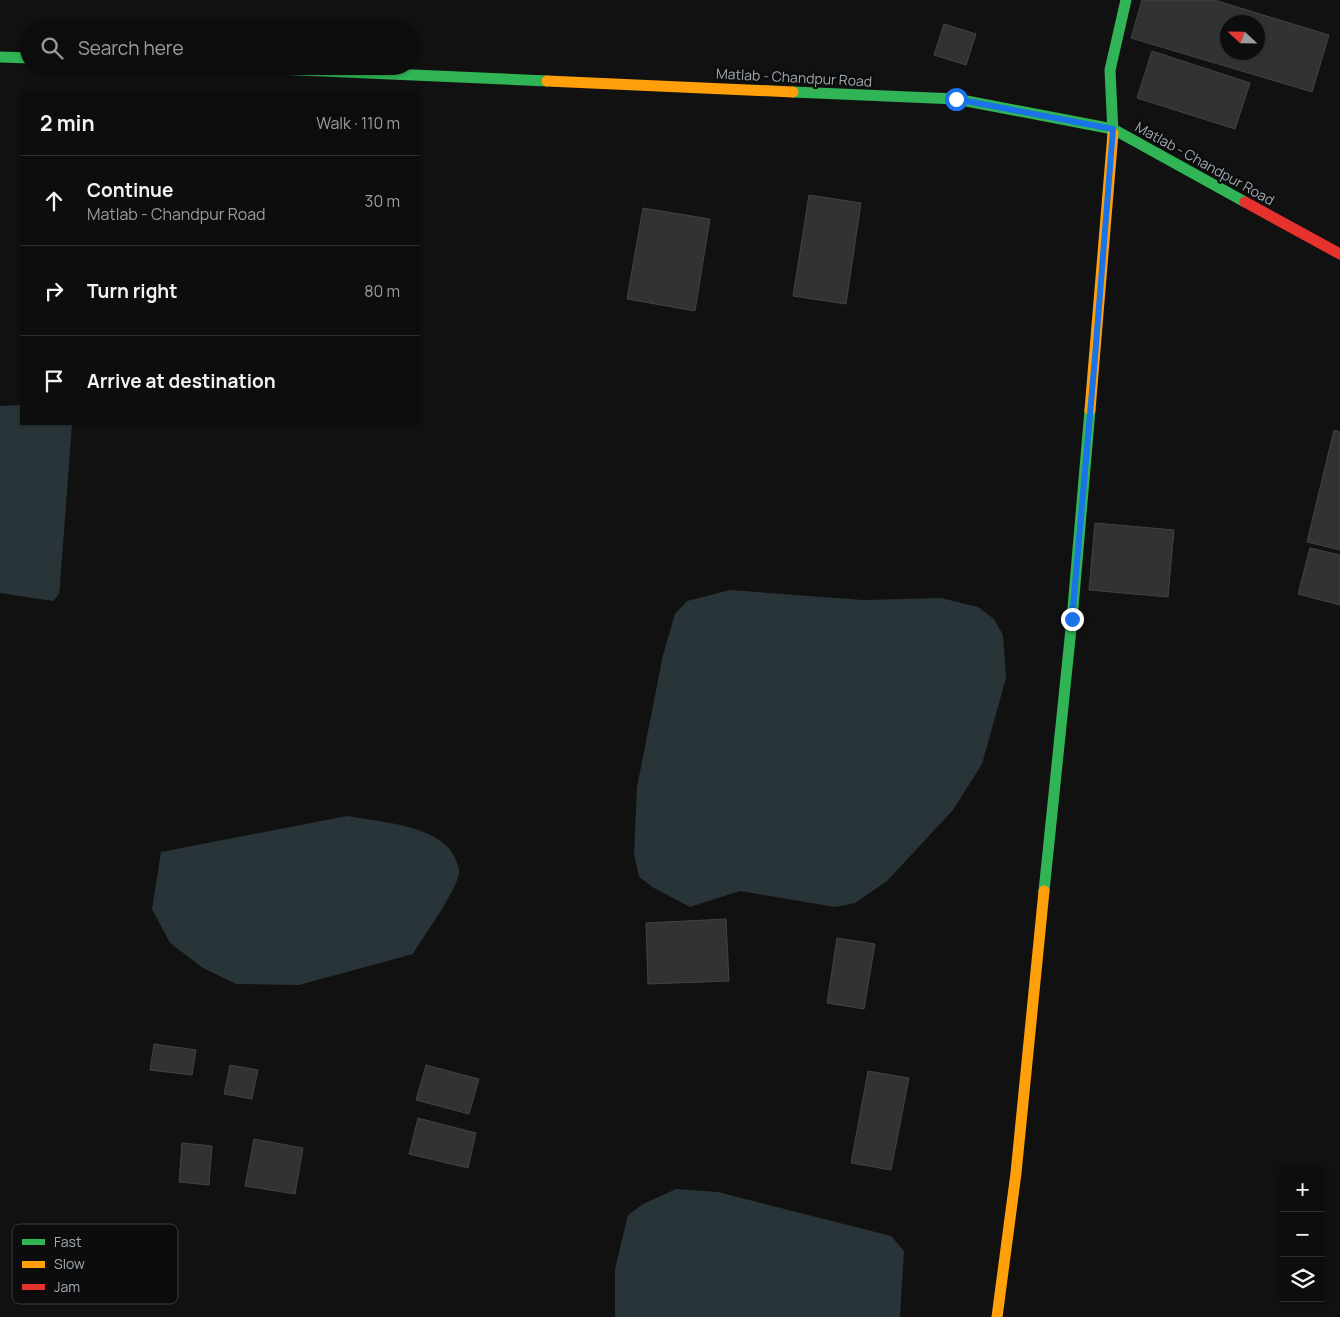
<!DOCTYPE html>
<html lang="en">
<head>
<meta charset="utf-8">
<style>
  :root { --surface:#0d0d0e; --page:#161617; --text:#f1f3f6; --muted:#9a9c9e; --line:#2d2d2e }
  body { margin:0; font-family:Manrope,sans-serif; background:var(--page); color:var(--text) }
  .controls { position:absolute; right:15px; bottom:15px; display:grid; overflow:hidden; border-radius:0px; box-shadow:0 1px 4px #0004 }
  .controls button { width:45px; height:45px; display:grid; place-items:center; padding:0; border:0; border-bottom:1px solid var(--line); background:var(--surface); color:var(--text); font:25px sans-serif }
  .compass { position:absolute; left:1220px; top:15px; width:45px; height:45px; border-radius:50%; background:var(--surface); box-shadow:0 1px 4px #0004; rotate:292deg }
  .stop { position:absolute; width:15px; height:15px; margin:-11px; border:4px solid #1a73e8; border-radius:50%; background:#fff }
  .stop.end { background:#1a73e8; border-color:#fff; box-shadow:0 1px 5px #0008 }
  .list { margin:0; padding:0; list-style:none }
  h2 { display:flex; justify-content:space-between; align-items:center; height:65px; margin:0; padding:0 20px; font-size:21px }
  h2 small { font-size:16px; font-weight:400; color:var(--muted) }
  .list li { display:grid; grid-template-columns:32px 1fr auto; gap:15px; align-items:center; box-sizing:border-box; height:90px; padding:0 20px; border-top:1px solid var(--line) }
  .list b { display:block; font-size:19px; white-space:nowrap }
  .list p { margin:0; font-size:16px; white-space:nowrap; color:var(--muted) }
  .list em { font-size:16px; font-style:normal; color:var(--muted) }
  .icon { flex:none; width:28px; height:28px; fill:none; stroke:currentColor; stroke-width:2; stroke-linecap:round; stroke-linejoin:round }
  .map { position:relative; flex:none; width:1340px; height:1317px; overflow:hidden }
  .search { position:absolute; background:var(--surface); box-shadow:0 1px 4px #0004; left:20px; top:20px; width:400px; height:55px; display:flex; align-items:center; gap:12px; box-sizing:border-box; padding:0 18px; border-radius:28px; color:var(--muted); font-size:19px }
  .panel { position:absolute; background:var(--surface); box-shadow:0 1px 4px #0004; left:20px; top:90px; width:400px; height:335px; border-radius:0px }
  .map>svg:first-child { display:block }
  .water { fill:#283437 }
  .building { fill:#313234; stroke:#404346; fill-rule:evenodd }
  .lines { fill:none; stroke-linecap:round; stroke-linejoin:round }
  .fast { stroke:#30b455; stroke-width:11 }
  .slow { stroke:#ff9f0a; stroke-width:11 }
  .jam { stroke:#e5322d; stroke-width:11 }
  .route { stroke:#1a73e8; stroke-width:6 }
  .labels { text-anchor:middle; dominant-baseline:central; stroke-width:4.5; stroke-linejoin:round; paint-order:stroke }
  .street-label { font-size:14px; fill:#a1abb3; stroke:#0c0c0d }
  .key { fill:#0c0c0d; stroke:#393c3f; stroke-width:1 }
  .key-label { font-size:14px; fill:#a1abb3 }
</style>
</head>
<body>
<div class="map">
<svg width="1340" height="1317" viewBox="0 0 1340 1317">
  <rect width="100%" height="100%" fill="#111112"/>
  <path class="water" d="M21 405V424H72L60 585 59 594 53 601 0 593V406Z
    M730 590 863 600 941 598 978 607 994 619 1003 635 1006 678 982 764 953 810 887 881 855 903 835 907 740 891 690 907 654 888 639 877 634 854 637 787 663 655 675 614 687 601Z
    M347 816C379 822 447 825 457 863 458 867 460 870 459 874 453 897 426 932 413 954L299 985 236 984 203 968 170 943 152 909 161 852Z
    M676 1189 718 1192 891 1236 904 1251 900 1317H615V1269L628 1215 643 1204Z"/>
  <path class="building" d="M1142 0H1214L1329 35 1312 92 1131 38ZM1228 22H1258V52H1228Z
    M944 24 976 34 966 65 934 55Z
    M1152 51 1250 83 1235 129 1137 98Z
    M809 195 861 203 846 304 793 296Z
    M643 208 710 219 695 311 627 299Z
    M1334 430 1340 432V550L1307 542Z
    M1095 523 1174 530 1168 597 1089 590Z
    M1310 548 1340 555V605L1298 594Z
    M726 919 729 981 648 984 646 923Z
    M837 938 875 944 864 1009 827 1003Z
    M154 1044 196 1050 192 1075 150 1070Z
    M230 1065 258 1070 252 1099 224 1094Z
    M426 1065 479 1079 469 1114 416 1100Z
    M868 1071 909 1078 891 1170 851 1163Z
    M418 1118 476 1133 468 1168 409 1154Z
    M254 1139 303 1148 295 1194 245 1186Z
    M182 1143 212 1146 209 1185 179 1182Z"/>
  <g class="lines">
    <path class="fast" d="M0 57 29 58
      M211 66 547 81
      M793 92 956 99 1113 129 1245 202
      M1113 133 1110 70 1126 0
      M1044 891 1072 619 1090 410"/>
    <path class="slow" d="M547 81 793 92
      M1090 410 1113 133
      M997 1317 1016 1173 1044 891"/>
    <path class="jam" d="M1245 202 1340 254"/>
  </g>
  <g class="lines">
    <path class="route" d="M956 99 1113 129 1095 357 1072 619"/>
  </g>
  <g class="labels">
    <g class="street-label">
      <text transform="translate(794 77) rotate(3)">Matlab - Chandpur Road</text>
      <text transform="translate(1205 163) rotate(29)">Matlab - Chandpur Road</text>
    </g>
  </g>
  <rect x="12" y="1224" width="166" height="80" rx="8" class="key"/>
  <rect x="22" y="1239" width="23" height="6" fill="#30b455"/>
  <rect x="22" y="1261" width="23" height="7" fill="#ff9f0a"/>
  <rect x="22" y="1284" width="23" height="6" fill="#e5322d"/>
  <g class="key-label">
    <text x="54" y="1247">Fast</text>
    <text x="54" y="1269">Slow</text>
    <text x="54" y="1292">Jam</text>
  </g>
</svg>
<div class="controls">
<button>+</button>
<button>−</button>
<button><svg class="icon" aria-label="layers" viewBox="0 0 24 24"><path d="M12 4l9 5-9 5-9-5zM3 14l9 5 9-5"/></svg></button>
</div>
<svg class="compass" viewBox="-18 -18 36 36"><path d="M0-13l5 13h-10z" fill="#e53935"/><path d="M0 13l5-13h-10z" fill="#9a9c9e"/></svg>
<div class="stop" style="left:956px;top:99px"></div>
<div class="stop end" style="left:1072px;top:619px"></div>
<div class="search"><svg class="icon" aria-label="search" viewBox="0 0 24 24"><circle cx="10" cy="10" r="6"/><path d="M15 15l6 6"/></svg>Search here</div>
<section class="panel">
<h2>2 min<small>Walk · 110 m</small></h2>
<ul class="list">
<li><svg class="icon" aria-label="ahead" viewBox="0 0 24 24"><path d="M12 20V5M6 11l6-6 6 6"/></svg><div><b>Continue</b><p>Matlab - Chandpur Road</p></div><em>30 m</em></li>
<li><svg class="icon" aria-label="right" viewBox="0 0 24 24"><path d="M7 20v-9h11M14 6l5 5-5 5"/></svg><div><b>Turn right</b></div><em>80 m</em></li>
<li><svg class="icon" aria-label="arrive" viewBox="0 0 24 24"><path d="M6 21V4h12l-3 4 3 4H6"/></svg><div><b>Arrive at destination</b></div></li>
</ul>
</section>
</div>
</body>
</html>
